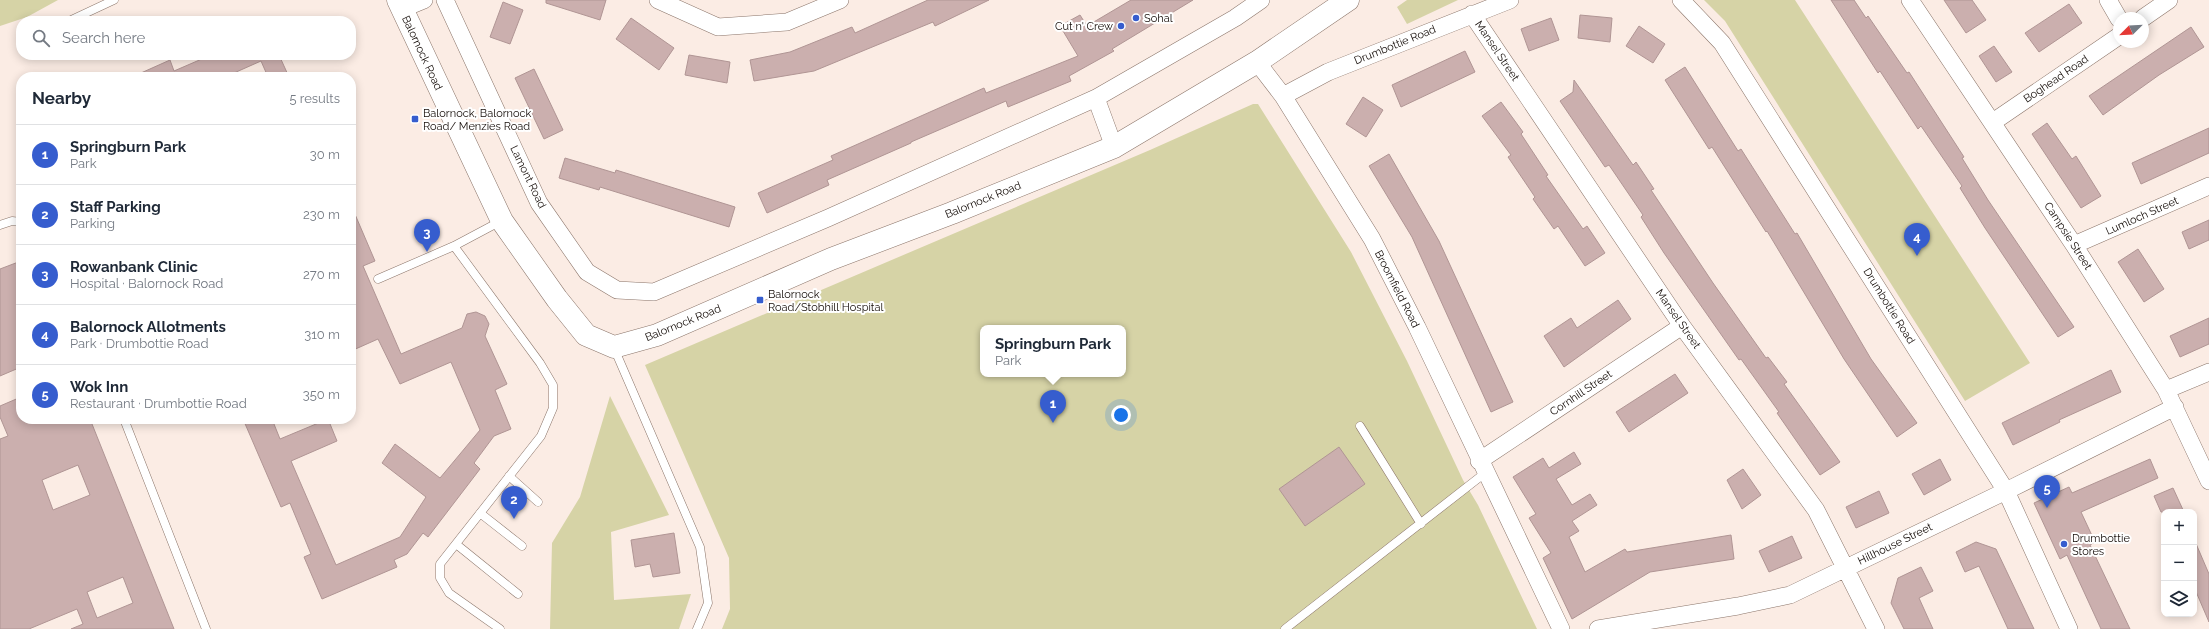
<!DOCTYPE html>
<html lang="en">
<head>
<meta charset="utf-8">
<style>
  :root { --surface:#fff; --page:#f6f6f7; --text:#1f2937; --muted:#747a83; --line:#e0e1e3; --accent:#365dce }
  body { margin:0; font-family:Raleway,sans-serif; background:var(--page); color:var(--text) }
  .controls { position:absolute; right:12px; bottom:12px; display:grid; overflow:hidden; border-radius:8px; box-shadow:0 2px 10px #0003 }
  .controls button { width:36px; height:36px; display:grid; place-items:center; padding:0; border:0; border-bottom:1px solid var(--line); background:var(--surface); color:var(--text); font:20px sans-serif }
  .compass { position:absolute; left:2113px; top:12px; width:36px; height:36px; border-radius:50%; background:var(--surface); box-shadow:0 2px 10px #0003; rotate:246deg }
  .you { position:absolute; left:1121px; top:415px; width:14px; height:14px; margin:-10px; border:3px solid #fff; border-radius:50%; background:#1a73e8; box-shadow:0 0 0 6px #1a73e833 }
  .badge { display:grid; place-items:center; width:26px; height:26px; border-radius:50%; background:var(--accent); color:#fff; font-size:13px; font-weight:700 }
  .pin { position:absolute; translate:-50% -33px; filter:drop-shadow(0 1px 2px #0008) }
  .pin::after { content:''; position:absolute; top:21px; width:14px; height:12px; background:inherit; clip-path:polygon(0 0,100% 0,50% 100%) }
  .popup { position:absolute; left:980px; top:325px; width:146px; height:52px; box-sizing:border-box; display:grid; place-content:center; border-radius:8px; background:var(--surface); filter:drop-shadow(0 1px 3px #0005); font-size:13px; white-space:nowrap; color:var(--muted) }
  .popup b { font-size:15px; color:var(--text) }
  .popup::after { content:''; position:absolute; left:50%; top:100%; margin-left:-8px; border:8px solid transparent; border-top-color:var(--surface) }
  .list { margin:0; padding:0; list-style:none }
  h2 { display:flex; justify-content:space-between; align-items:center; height:52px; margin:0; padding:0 16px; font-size:17px }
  h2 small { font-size:13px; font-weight:400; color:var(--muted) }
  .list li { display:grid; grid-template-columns:26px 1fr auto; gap:12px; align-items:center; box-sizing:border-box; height:60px; padding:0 16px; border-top:1px solid var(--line) }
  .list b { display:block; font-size:15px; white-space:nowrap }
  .list p { margin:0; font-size:13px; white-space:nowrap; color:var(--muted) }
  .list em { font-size:13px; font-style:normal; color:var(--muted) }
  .icon { flex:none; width:22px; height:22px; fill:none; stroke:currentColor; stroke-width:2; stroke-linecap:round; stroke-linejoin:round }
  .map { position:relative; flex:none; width:2209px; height:629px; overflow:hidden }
  .search { position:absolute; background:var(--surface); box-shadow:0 2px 10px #0003; left:16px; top:16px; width:340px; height:44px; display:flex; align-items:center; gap:10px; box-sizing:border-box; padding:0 14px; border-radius:16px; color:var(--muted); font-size:15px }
  .panel { position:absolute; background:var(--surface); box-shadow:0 2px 10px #0003; left:16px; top:72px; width:340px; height:352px; border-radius:16px }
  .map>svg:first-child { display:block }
  .green { fill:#d6d3a6; fill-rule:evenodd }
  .building { fill:#cbafae; stroke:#b09594; fill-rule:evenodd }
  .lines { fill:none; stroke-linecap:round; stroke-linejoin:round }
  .lane-casing { stroke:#8b756a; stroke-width:9 }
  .street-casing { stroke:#8b756a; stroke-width:18 }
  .secondary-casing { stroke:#8b756a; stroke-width:23 }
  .lane { stroke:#fff; stroke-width:8 }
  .street { stroke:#fff; stroke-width:17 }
  .secondary { stroke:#fff; stroke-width:22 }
  .poi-dot { fill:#365dce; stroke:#fff; stroke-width:1.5 }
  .labels { text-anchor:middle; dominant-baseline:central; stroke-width:4; stroke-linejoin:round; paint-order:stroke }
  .poi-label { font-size:11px; fill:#140c08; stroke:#fff; text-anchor:start }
  .street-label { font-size:11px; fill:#140c08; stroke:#fff }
</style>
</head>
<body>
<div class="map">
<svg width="2209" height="629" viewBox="0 0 2209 629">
  <rect width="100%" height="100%" fill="#fbece4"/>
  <path class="green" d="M0 0H58L27 17 0 26Z
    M1407 0H1458L1407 24 1397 7Z
    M1704 0H1795L2030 363 1965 401 1725 21Z
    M1253 104H1258L1351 252 1407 361 1463 480 1478 505 1537 629H722L730 609 729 558 645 365 1150 150ZM983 328H1123V374H983Z
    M610 396 669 515 611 532 614 600 691 594 679 629H550L552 543 580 497Z"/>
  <path class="building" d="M546 0H606L600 20 546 3Z
    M928 0H989L935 26 933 22 814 71 754 81 750 60 790 52 852 27 855 33Z
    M1131 0H1193L1112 49 1114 51 1069 76 1071 81 1008 107 1006 101 911 142V143L827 180 829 185 767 213 758 193 833 160 831 156 984 88 986 93 1078 56 1060 26 1080 15 1087 26Z
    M1831 0H1854L1866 18 1868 16 1907 73 1909 72 1964 157 1962 158 1988 200 2074 327 2058 337 1985 228 1960 188 1962 186 1921 126 1918 129 1880 71 1878 73Z
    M1944 0H1972L1986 20 1966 33Z
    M503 2 523 10 510 44 490 37Z
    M2069 4 2082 23 2039 52 2025 33Z
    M1580 15 1612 18 1610 42 1578 38Z
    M631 18 674 48 659 70 616 39Z
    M1551 18 1559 40 1529 51 1521 29Z
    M1639 26 1665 44 1653 63 1626 46Z
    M2191 27 2204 47 2159 75 2103 115 2089 96Z
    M1994 46 2012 72 1996 82 1979 56Z
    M1465 51 1475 72 1401 107 1392 85Z
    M211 55H279L289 77H268L261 61 225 77H132L170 60 174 71Z
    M689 55 730 62 727 83 685 75Z
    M1685 67 1738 151 1741 149 1795 234 1797 233 1871 359 1917 423 1897 437 1844 359 1767 231 1766 232 1712 147 1709 149 1665 80Z
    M534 69 563 130 544 139 515 78Z
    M1574 80 1633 165 1636 162 1654 189 1651 190 1713 283 1766 358 1768 357 1787 382 1784 384 1840 462 1820 475 1777 413 1779 412 1741 359 1739 360 1664 253 1641 217 1643 215 1609 165 1605 167 1560 101 1573 92Z
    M1363 97 1383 110 1366 137 1346 124Z
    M1501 102 1523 132 1521 134 1548 175 1546 176 1583 229 1587 226 1605 253 1585 266 1558 226 1554 229 1533 199 1535 197 1508 157 1511 155 1482 116Z
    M2047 123 2072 159 2076 156 2101 196 2081 208 2032 134Z
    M2209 128V153L2141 184 2132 163Z
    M1389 154 1439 241 1513 402 1491 412 1412 237 1369 166Z
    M565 158 615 173 616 170 735 207 729 227 600 187 599 190 559 178Z
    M351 205 375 261 363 266 401 354 462 328 467 314 476 312 485 316 489 324 485 336 507 384 495 390 511 429 494 436 474 463 480 469 428 537 423 533 407 554 394 560 397 567 322 599 304 557 311 554 290 503 281 507 243 419H272L280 439 328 419 337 441 291 461 336 565 400 537 426 497 382 463 395 444 440 478 480 430 451 362 400 384 378 339 351 351Z
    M2209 220V240L2189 249 2182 232Z
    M2138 249 2164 289 2144 302 2118 262Z
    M21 261V367L0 376V269Z
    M1618 300 1631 319 1564 367 1544 336 1571 318 1577 328Z
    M2209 318V344L2180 357 2170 336Z
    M2111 370 2121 392 2059 420 2060 422 2013 445 2002 423Z
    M1675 374 1688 393 1629 432 1616 412Z
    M21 397V419H90L174 629H71L83 624 77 609 29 629H0V439L8 436 0 417V406ZM78 465 90 495 53 510 42 480ZM123 577 133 603 97 618 87 592Z
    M1339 447 1365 484 1305 526 1279 489Z
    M1574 452 1581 464 1556 479 1572 505 1590 494 1597 505 1572 521 1579 531 1569 537 1585 572 1625 549 1627 552 1731 535 1734 559 1650 572 1572 619 1543 558 1551 553 1529 518 1536 514 1513 477 1543 458 1549 468Z
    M1940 459 1951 480 1924 495 1912 474Z
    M2150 459 2158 478 2081 512 2095 542 2090 545 2130 629H2101L2067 555 2060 559 2034 503 2069 487 2072 493Z
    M1743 469 1761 495 1742 509 1727 480Z
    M2173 488 2184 512H2161L2154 496Z
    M1879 491 1889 513 1856 528 1846 507Z
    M674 533 680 573 653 577 650 564 635 567 631 540Z
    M1792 536 1802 558 1769 572 1759 551Z
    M2194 539 2209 574V622L2194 587Z
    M1976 542 1996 549 2034 629H2008L1979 566 1965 572 1956 552Z
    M1921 567 1933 591 1919 598 1933 629H1904L1891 603 1898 578Z"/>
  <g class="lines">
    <g class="lane-casing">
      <path id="lane" d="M69 21 114 0
        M0 225 12 221 21 222
        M454 246 540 363 553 385V408L541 436 440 564V578L449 593 500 629
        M378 279 454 246 501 221
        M614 348 700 547 708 603 697 629
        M124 419 206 629
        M1360 426 1421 524
        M509 476 538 502
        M480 513 522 546
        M456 544 518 594
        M1285 629 1485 473"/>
    </g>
    <g class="street-casing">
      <path id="street" d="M445 0 539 203 587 272 617 290 654 292 828 218 1096 98 1235 18 1261 0
        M658 0 718 27 787 22 840 0
        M1681 0 1722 43 2006 491 2069 629
        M1910 0 2074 245 2166 390 2209 481
        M2108 0 2119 19
        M402 9 424 0
        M1472 14 1682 326 1816 510 1876 629
        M2143 18 2169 0
        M1257 62 1283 96 1372 239 1417 327 1561 629
        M1283 96 1328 72 1510 0
        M1096 98 1114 147
        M1993 122 2119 36
        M2074 245 2209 186
        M2166 390 2209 372
        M1479 461 1682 326
        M1598 629 1738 606 1790 595 2006 491 2175 407"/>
    </g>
    <g class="secondary-casing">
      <path id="secondary" d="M398 0 502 221 557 299 586 335 614 347 657 335 831 259 952 213 1114 147 1257 62 1348 0"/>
    </g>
    <use href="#lane" class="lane"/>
    <use href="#street" class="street"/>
    <use href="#secondary" class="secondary"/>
  </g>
  <g class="poi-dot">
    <circle cx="1136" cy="18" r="4"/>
    <circle cx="1121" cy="26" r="4"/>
    <rect x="411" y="115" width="8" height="8" rx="2"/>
    <rect x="756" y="296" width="8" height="8" rx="2"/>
    <circle cx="2064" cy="544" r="4"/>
  </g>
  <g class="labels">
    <g class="poi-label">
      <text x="1144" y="18">Sohal</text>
      <text x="1113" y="26" text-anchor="end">Cut n' Crew</text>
      <text x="423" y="113">Balornock, Balornock<tspan x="423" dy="13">Road/ Menzies Road</tspan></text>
      <text x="768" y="294">Balornock<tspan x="768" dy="13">Road/Stobhill Hospital</tspan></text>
      <text x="2072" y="538">Drumbottie<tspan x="2072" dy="13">Stores</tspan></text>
    </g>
    <g class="street-label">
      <text transform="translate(1395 45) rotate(-22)">Drumbottie Road</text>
      <text transform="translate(1497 51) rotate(56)">Mansel Street</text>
      <text transform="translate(422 53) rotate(65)">Balornock Road</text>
      <text transform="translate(2056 79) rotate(-34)">Boghead Road</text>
      <text transform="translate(528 177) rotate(64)">Lamont Road</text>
      <text transform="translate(983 200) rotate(-22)">Balornock Road</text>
      <text transform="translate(2142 216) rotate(-24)">Lumloch Street</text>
      <text transform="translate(2068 236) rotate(57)">Campsie Street</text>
      <text transform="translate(1397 289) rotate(63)">Broomfield Road</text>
      <text transform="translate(1889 306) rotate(58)">Drumbottie Road</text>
      <text transform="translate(1678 319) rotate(55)">Mansel Street</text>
      <text transform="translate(683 323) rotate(-22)">Balornock Road</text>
      <text transform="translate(1581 393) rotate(-34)">Cornhill Street</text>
      <text transform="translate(1895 544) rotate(-26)">Hillhouse Street</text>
    </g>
  </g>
</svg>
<div class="controls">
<button>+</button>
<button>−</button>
<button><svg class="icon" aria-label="layers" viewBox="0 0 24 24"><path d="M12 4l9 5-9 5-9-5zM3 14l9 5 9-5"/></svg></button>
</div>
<svg class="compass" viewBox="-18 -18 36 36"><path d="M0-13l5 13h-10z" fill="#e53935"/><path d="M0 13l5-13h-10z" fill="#747a83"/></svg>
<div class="you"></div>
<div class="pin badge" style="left:1053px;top:423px">1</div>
<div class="popup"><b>Springburn Park</b>Park</div>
<div class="pin badge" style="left:514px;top:519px">2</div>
<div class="pin badge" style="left:427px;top:252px">3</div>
<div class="pin badge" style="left:1917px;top:256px">4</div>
<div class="pin badge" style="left:2047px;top:508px">5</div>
<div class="search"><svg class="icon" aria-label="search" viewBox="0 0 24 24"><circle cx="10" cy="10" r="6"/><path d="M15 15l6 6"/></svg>Search here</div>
<section class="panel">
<h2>Nearby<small>5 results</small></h2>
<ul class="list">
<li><span class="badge">1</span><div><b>Springburn Park</b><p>Park</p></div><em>30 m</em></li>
<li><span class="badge">2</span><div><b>Staff Parking</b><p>Parking</p></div><em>230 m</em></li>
<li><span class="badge">3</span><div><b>Rowanbank Clinic</b><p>Hospital · Balornock Road</p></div><em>270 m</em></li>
<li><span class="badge">4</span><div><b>Balornock Allotments</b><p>Park · Drumbottie Road</p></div><em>310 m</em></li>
<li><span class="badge">5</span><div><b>Wok Inn</b><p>Restaurant · Drumbottie Road</p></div><em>350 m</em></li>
</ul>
</section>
</div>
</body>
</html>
